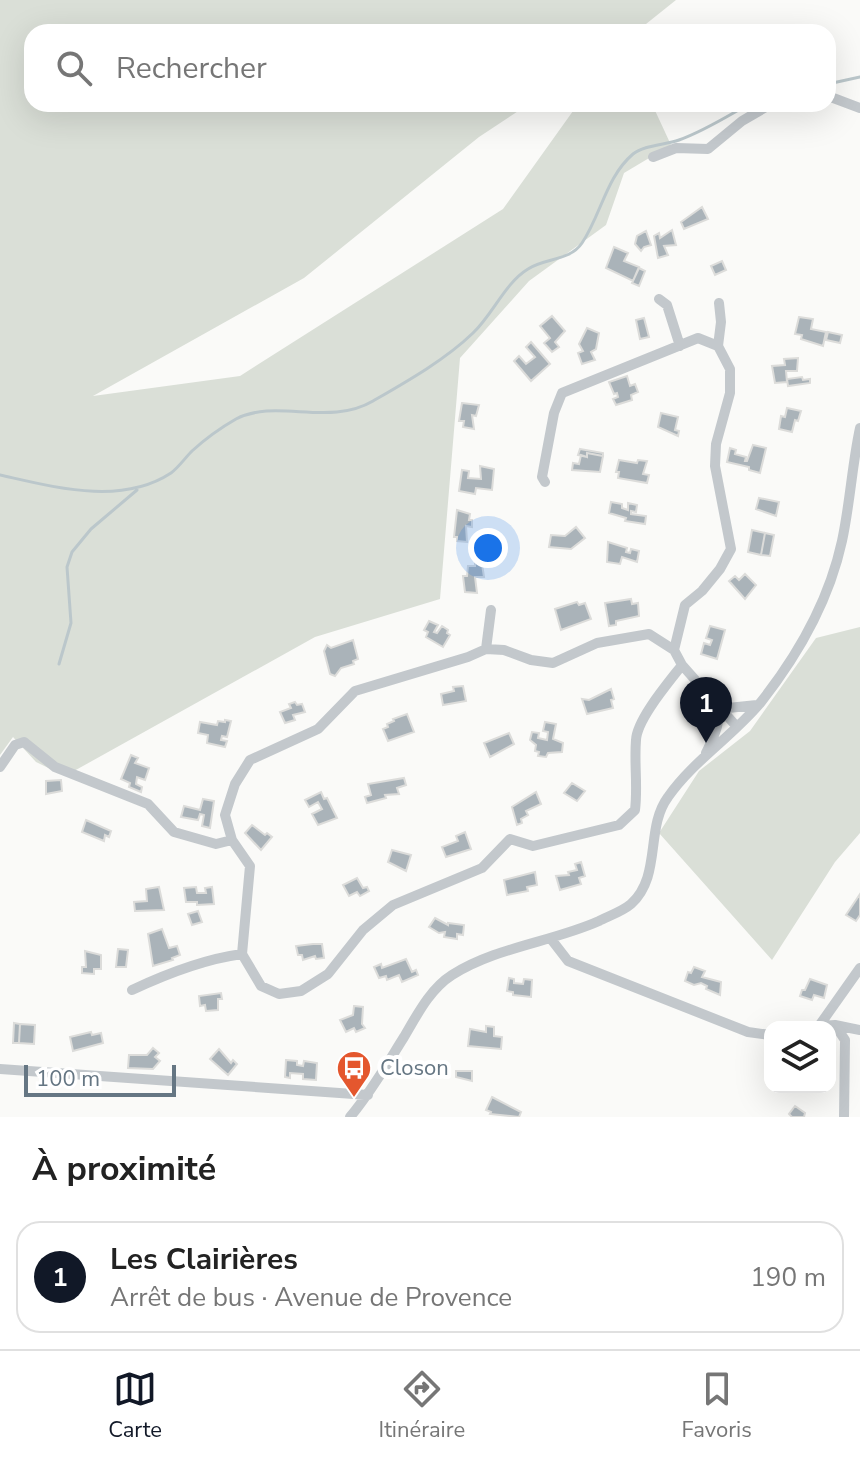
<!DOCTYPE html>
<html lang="fr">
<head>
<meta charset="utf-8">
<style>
  :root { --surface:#fff; --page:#f6f6f6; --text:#222; --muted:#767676; --line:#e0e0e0; --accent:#111827 }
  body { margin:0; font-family:"Nunito Sans",sans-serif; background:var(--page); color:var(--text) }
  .controls { position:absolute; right:24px; bottom:24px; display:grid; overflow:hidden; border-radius:16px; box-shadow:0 8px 32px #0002 }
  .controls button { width:72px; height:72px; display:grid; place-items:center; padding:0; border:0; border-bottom:2px solid var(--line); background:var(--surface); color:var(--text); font:40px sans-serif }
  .scale { position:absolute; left:24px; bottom:20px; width:152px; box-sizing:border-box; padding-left:8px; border:4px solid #657683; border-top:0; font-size:22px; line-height:28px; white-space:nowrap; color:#657683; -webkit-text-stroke:6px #fff; paint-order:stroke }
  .you { position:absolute; left:488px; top:548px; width:28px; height:28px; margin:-20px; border:6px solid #fff; border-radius:50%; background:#1a73e8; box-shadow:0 0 0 12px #1a73e833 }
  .badge { display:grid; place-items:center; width:52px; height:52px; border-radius:50%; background:var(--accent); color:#fff; font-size:26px; font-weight:700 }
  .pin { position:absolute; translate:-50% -66px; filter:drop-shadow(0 2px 4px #0008) }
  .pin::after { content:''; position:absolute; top:42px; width:28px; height:24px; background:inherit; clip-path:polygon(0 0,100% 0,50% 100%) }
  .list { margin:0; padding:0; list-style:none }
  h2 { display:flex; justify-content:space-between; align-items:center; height:104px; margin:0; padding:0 32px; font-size:34px }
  h2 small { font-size:26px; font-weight:400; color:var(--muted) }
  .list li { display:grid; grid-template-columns:52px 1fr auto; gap:24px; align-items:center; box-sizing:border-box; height:112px; margin:0 16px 16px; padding:0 16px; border:2px solid var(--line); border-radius:24px }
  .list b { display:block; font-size:30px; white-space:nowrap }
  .list p { margin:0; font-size:26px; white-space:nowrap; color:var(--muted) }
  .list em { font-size:26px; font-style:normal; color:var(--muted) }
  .icon { flex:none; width:44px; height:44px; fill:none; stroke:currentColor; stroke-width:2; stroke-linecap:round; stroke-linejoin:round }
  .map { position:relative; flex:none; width:860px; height:1117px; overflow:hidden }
  .search { position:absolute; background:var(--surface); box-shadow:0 8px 32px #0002; left:24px; right:24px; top:24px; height:88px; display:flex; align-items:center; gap:20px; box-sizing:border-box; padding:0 28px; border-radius:24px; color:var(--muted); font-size:30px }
  .sheet { height:232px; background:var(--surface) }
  nav { display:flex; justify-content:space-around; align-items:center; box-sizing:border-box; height:112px; border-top:2px solid var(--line); background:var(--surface); font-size:22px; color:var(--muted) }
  nav a { display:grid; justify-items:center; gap:4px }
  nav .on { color:var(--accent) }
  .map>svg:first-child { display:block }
  .green { fill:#dadfd7 }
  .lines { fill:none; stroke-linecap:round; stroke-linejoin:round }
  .stream { stroke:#bbc7cb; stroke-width:3 }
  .building { fill:#aab3b9; stroke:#dcdcda; stroke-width:2 }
  .minor { stroke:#c3c8cc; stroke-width:10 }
  .labels { text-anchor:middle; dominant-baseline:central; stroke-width:8; stroke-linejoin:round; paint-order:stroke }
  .poi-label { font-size:22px; fill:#657683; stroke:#fff; text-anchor:start }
</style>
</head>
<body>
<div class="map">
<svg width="860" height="1117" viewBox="0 0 860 1117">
  <rect width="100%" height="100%" fill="#fafaf8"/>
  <path class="green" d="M0 0H676L636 32H32V104H529L479 137 304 278 93 396 240 376 503 209 578 104H652L671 145 624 173 606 225 529 281 460 358 440 599 315 637 65 776 36 762 13 737 0 755Z
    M860 627V833L835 862 772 960 659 833 699 771 750 731 816 638Z"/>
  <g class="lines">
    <path class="stream" d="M828 84 860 77
      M0 475C54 487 121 506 171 473 179 467 185 458 192 451 204 440 222 427 236 419 276 398 329 427 373 401 406 382 445 360 473 333 493 314 505 283 528 269 545 258 570 261 582 243 601 215 606 177 633 154 644 145 665 145 679 140 704 131 726 117 749 104
      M59 664 71 623 67 567 72 552 91 529 137 490"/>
  </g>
  <path class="building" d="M333 25 344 32H320L326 26Z
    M702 207 708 219 684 229 681 222Z
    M672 230 676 245 664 246 668 255 658 258 654 236 659 233 660 238Z
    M646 231 651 245 644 247 641 251 635 244 637 236Z
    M614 247 628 253 624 261 639 267 633 281 606 268Z
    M722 261 726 270 715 275 711 266Z
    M639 268 645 271 639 286 632 283Z
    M552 316 565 331 555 342 559 347 552 352 544 343 550 338 540 326Z
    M799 317 813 319 811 329 826 332 823 346 801 339 802 335 795 334Z
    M644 318 649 337 640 339 636 320Z
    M587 328 599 333 596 349 591 352 595 360 582 364 578 353 583 351 579 344Z
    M828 332 842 335 840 343 826 340Z
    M531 342 550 364 531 381 514 361 519 356 526 364 535 357 526 347Z
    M798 358 797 371H786L787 382 775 383 772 366 785 365 784 359Z
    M627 376 630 386 635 384 638 392 631 395 632 400 616 405 613 399 618 397 617 393 614 394 609 382Z
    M802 377 803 380 810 379V383L788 386 787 379Z
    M462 403 479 405 476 416 472 415 474 429 463 427 464 421H459Z
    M787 408 801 411 798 421 795 420 792 432 779 429 781 416 785 417Z
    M661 413 678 417 675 430 679 431 678 436 658 427Z
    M753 445 766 448 760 473 749 470V467L727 462 730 448 736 450 735 454 746 457 745 461H747Z
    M580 449 603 453V456L587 453V457L578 455Z
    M587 453 603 456 600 472 572 470 573 463 579 464 581 455 587 457Z
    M619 460 637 463 638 460 647 461 643 474 649 475 647 483 618 478 619 472H616Z
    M480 466 494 469 492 490 476 488 475 494 459 491 462 470 469 471 468 478 481 479Z
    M759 498 779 502 776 516 756 509Z
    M611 502 622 504V508L628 510V503L637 505 636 512 631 511V514L646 516 645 524 625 521 626 518 609 513Z
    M457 510 470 514 469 520H472V527L466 526 467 542 457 541V537H454Z
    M576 527 585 538 571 549 549 547 551 535 565 536Z
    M752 530 765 533 761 555 748 552Z
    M765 533 774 535 770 556 761 555Z
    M608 542 627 548 626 552 630 553 631 549 639 551 637 562 622 557 620 564 607 562Z
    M475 563 482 564 484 577H475L477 593 465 592 463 576H467L468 566H475Z
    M745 574 756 585 745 599 729 581 735 576 739 580Z
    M631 599 632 604 638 603 639 616 616 621V625L609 626 605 603Z
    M577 602 579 605 585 603 591 619 561 630 555 609Z
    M429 621 438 625 434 632 437 633 442 626 448 630 447 633 450 635 443 647 426 637 428 632 424 630Z
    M710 626 725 630 717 659 701 654 704 643 710 645 712 640 706 638Z
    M353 640 358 659 353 661 354 664 341 668 335 676 330 674 324 651 327 645 331 648Z
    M463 686 466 701 443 705 441 694 454 691 453 687Z
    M611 689 614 699 611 700 613 708 587 714 582 699 589 700Z
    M295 702 297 705 302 704 305 712 293 715 295 720 285 723 280 712 291 708 289 704Z
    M407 714 414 732 388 741 383 729 388 727 387 724 394 721 393 719Z
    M225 720 231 721 227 737 222 736 221 740 227 741 225 747 207 743 208 735 198 733 200 722 217 725 218 721 225 722Z
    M545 722 556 724 553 739 563 743 562 752 548 753 546 757 538 756 539 752 535 751 536 745 530 740 532 732 539 733 538 738 547 740 548 732 543 731Z
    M509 733 514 744 490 757 484 743Z
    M131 755 138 758 135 763 149 768 145 780 137 777 136 784 142 787 141 792 129 787 130 783 121 779Z
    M404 778 406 785 397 788 399 794 385 795 386 798 367 803 365 797 371 795 368 784Z
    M61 780 62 791 46 794V781Z
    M572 783 585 791 577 801 564 793Z
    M321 792 324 799 327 798 337 818 318 825 312 814 322 809 318 802 309 807 305 800Z
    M536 792 541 804 526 811 528 815 521 819 522 823 517 825 512 807Z
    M203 799 214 801 210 828 202 826 204 815 200 814 198 820 181 817 184 806 200 810Z
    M86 820 111 831 109 837 105 835 104 841 82 832Z
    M252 825 265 835 267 833 272 837 261 850 245 833Z
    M465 832 471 849 446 857 442 847 458 841 456 836Z
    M392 850 411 855 406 871 388 862Z
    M581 862 585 876 579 878 581 884 560 890 556 876 569 875 568 872 577 870 575 864Z
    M535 872 537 885 527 887 528 891 507 895 504 880Z
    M357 878 363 888 367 887 369 891 360 896 357 892 349 896 343 885Z
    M159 887 164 910 135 911 134 902 147 901 146 889Z
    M196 887 197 893H206L205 888 212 887 214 904 197 905V902H186L184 888Z
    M860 894V915L856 921 846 915Z
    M198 911 202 922 192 925 188 914Z
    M435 918 448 925V923L464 925 463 935 457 934V939L444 937 445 932 439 933 429 927Z
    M162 929 169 948 177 946 180 955 172 958 173 960 153 966 148 934Z
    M313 944H322L324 958 316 959 315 956 303 960 302 955H298L296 946Z
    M118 949 128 950 126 967H116Z
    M85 951 101 955V969H94V974L82 973V967H86Z
    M406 959 412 972 416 970 418 975 402 982 399 975 387 980 386 976 379 978 374 967 381 964 382 968Z
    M694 967 705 971 702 977 721 982 720 995 706 989 707 986 701 983 694 985 685 981 688 972 691 973Z
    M509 978 514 979V983L523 984 524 979 532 980 531 997 513 995V992L507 991Z
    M810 979 827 985 824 998 814 995 812 1000 800 996 802 990H805Z
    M221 993 222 999H218V1010L206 1011 205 1005 200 1006 199 996Z
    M354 1006 363 1007 362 1024 365 1028 356 1032 354 1028 346 1032 340 1020 353 1015Z
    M14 1023 20 1024 19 1043H13Z
    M20 1024 35 1025 34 1044 19 1043Z
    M486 1026 494 1027V1036L502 1037 501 1049 468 1046 470 1029 486 1032Z
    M91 1032 92 1035 101 1033 103 1043 73 1051 70 1037Z
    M153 1048 159 1053 155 1057 160 1061 153 1069 128 1068 129 1055H147Z
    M219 1049 231 1063 233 1060 237 1064 228 1075 210 1059Z
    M286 1060 297 1061V1065L303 1066 304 1061 317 1063 316 1080 303 1079V1074L290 1073V1078L285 1077Z
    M456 1071H472V1081L456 1077Z
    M492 1097 521 1112 519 1117 490 1114 491 1112 486 1110Z
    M795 1106 805 1113 804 1117H792L789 1114Z"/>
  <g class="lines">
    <path class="minor" d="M828 96 860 108
      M653 157 676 148 708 149 742 121 771 104
      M659 299 667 305 680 346
      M718 346 721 322 719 303
      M545 482 542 477 554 413 562 393 698 338 718 346 730 369V393L716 444 715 466 731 549 720 569 702 591 685 605 674 650
      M486 649 491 610
      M682 665C669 682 637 719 636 740 634 764 638 786 635 810L619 825 533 846 510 839 482 868 393 905 363 930 328 974 301 991 279 994 261 986 242 954 250 866 232 840 225 815 235 784 250 760 318 729 355 691 468 657 486 649 504 650 531 660 553 663 597 643 649 634 674 650 682 665 737 727
      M718 703 728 708 757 705
      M706 753C714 736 722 722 717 704
      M0 767 15 745 24 742 55 767 148 804 174 832 216 844 232 840
      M551 939 568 961 748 1032 770 1035
      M132 990C166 974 205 959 242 954
      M835 1025 845 1040 844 1117
      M819 1026 860 968
      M809 1027 835 1025 860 1030
      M0 1069 368 1095
      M350 1117C371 1092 387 1064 404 1037 417 1015 430 989 452 975 496 947 552 942 599 921 609 916 623 911 631 904 662 876 645 828 668 797 693 761 733 736 761 702 798 655 829 601 842 541 850 504 852 465 860 428"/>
  </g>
  <defs>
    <g id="bus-pin" transform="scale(1.8)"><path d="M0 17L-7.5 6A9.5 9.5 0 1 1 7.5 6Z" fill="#e4572e" stroke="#fff"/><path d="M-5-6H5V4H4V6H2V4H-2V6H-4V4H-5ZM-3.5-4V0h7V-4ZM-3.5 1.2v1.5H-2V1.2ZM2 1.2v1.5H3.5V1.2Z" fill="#fff"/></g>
  </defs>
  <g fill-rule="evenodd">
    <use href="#bus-pin" x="354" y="1068"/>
  </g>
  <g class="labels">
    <g class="poi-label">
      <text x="380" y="1068">Closon</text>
    </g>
  </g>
</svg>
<div class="controls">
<button><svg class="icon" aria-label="layers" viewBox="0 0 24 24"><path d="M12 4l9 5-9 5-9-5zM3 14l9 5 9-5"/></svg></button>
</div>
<div class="scale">100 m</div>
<div class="you"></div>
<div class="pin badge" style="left:706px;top:743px">1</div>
<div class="search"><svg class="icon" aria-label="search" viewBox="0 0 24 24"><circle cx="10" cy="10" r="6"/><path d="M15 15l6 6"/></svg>Rechercher</div>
</div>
<section class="sheet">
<h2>À proximité<small></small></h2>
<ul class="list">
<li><span class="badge">1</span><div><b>Les Clairières</b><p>Arrêt de bus · Avenue de Provence</p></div><em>190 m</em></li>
</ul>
</section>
<nav>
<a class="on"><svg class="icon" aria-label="map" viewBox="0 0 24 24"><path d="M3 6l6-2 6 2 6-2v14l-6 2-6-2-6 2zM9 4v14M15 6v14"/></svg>Carte</a>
<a><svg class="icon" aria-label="directions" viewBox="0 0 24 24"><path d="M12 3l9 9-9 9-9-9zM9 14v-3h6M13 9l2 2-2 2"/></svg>Itinéraire</a>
<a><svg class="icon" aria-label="saved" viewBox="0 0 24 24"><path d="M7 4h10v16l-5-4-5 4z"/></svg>Favoris</a>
</nav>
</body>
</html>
